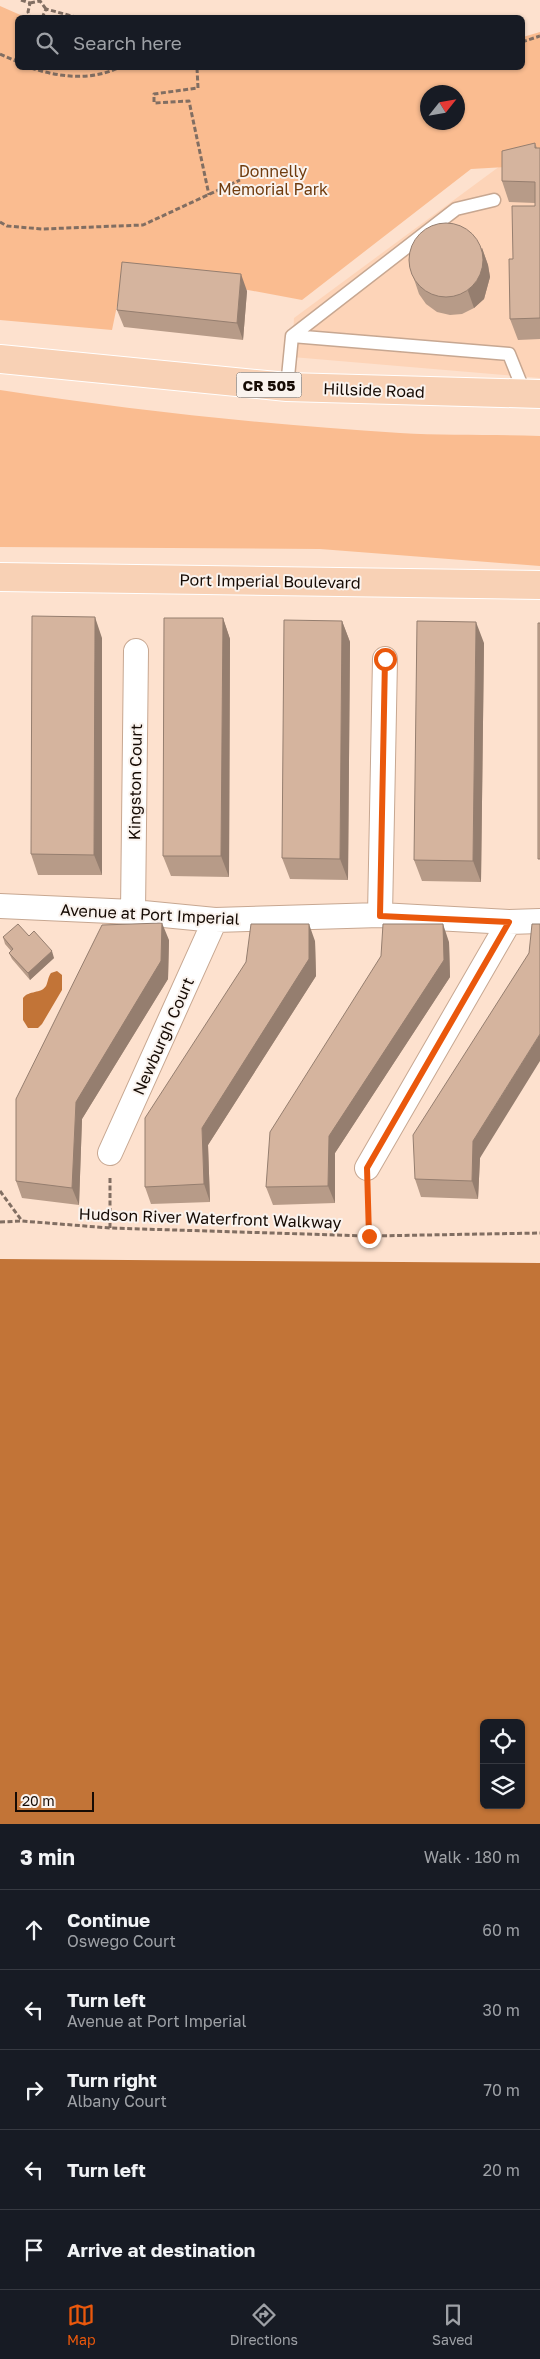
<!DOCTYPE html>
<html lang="en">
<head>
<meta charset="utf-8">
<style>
  :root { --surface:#171b24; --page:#242831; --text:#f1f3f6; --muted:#9ea1a6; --line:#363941; --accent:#ea580c }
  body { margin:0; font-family:"Golos Text",sans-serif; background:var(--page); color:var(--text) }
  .controls { position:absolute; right:15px; bottom:15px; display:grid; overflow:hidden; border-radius:8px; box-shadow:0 1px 4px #0004 }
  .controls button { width:45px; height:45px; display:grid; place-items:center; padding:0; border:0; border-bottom:1px solid var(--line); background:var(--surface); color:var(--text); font:25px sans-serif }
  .compass { position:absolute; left:420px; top:85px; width:45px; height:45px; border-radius:50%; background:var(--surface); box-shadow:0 1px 4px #0004; rotate:59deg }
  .scale { position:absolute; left:15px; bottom:12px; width:79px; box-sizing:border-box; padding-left:5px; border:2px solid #160b04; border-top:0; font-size:14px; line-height:18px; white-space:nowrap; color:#160b04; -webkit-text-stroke:4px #faf3ee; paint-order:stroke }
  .stop { position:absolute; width:15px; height:15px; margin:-11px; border:4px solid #ea580c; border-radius:50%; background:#fff }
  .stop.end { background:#ea580c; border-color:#fff; box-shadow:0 1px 5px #0008 }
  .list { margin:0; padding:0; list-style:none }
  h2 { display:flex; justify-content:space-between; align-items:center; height:65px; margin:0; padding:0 20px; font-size:21px }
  h2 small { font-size:16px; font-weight:400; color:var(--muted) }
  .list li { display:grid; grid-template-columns:32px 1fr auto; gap:15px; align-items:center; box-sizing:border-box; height:80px; padding:0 20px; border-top:1px solid var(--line) }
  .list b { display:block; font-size:19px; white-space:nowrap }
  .list p { margin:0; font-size:16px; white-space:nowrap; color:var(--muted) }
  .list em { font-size:16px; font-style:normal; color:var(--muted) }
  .icon { flex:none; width:28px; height:28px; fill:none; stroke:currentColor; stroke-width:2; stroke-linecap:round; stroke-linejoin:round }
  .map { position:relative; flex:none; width:540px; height:1824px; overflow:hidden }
  .search { position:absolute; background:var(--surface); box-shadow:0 1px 4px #0004; left:15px; right:15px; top:15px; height:55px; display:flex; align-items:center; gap:12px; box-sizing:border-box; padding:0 18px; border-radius:8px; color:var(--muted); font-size:19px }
  .sheet { height:465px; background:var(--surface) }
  nav { display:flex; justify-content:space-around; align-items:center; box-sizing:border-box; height:70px; border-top:1px solid var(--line); background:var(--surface); font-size:14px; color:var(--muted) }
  nav a { display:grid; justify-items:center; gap:2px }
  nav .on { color:var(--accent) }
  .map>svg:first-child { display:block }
  .built { fill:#fdd4b8 }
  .green { fill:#fabc90; fill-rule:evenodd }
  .water { fill:#c27437; fill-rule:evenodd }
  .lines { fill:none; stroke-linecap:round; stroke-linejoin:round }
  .service-casing { stroke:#c7a791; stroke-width:15 }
  .minor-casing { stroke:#c7a791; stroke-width:26 }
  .primary-casing { stroke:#fff; stroke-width:30 }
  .path { stroke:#816e62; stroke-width:3; stroke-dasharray:5 2.5; stroke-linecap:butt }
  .service { stroke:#fff; stroke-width:12 }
  .minor { stroke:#fff; stroke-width:24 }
  .primary { stroke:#f8d1b5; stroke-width:28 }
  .wall { fill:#b79b88 }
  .shaded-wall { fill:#957e6f }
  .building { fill:#d5b49e; stroke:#957e6f }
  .route { stroke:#ea580c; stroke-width:6 }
  .labels { text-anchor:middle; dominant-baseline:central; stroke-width:4; stroke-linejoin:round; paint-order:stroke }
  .shield { fill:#faf3ee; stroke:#5a514a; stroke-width:1 }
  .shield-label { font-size:15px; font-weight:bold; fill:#160b04 }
  .park-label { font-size:16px; fill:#703c0e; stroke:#faf3ee }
  .street-label { font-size:16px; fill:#160b04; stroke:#faf3ee }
</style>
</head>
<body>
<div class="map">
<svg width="540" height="1824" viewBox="0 0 540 1824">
  <rect width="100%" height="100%" fill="#fde1ce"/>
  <path class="built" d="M540 164V378L292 357 294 318 500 166Z"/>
  <path class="green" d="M0 6 25 17 18 18V68H522L523 37 540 32V165L471 169 302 300 125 267 112 330 0 320ZM428 92H458V122H428Z
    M0 390C132 410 266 425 400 433 446 436 493 434 540 436V566L320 549 0 547Z"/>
  <path class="water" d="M57 971 62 975V990L42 1024 38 1028H28L23 1020V998C29 990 41 994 46 986 48 982 48 977 51 973Z
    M0 1259 540 1263V1824H0ZM484 1723H521V1805H484Z"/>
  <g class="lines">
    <g class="service-casing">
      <path id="service" d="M292 336 509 354 525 394
        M287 387 292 336 456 209 494 200"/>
    </g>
    <g class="minor-casing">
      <path id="minor" d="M0 906 133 912 215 920 380 915 509 922 540 921
        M133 912 136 651
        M380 915 385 659
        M110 1153 215 920
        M367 1168 509 922"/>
    </g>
    <g class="primary-casing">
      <path id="primary" d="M0 359 287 387 540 394
        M0 577 540 585"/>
    </g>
    <path class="path" d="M21 0 30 3 28 12 31 18
      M30 3 40 1 46 9
      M42 18 46 9 79 18
      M522 42 540 36
      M0 54 18 62
      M15 61 18 55
      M31 68C59 77 90 81 118 68
      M197 68 198 88 154 94V103L189 101 209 195
      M0 222 7 226 42 229 143 225 240 180
      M110 1178V1228
      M0 1191 22 1221
      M368 1191 369 1236
      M0 1222 22 1221 110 1228 369 1236 540 1233"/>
    <use href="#service" class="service"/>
    <use href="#minor" class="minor"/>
    <use href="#primary" class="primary"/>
  </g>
  <path class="wall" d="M535 143 537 148H540V339L518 340 510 319 513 259 535 206V203L509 202 502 181Z
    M482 248 488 265 490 277 484 299 474 308 462 314 450 315 437 312 426 304 419 294 413 276Z
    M247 291 243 340 124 327 117 310Z
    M223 618 230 639 229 877 171 876 163 856Z
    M342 621 350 642 348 880 290 879 282 858Z
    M102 638V875H38L31 854Z
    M484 643 481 882 422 881 414 860Z
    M540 924 480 1158 478 1199 421 1197 415 1179 529 953Z
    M29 936 54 958 30 980 12 959 9 953 11 951 5 944 3 937Z
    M169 940 168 979 82 1119 79 1205 22 1198 16 1181Z
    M315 941 316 976 208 1145 210 1202 151 1204 145 1187Z
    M449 942 450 977 335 1153V1203L273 1205 266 1187Z"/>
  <path class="shaded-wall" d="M482 248 488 265 490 277 484 299 474 308 468 291Z
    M241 274 247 291 243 340 237 323Z
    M95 617 102 638V875L94 855Z
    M223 618 230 639 229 877 221 856Z
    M342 621 350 642 348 880 340 859Z
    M476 622 484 643 481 882 473 861Z
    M162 923 169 940 168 979 82 1119 79 1205 72 1188 76 1102Z
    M309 924 315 941 316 976 208 1145 210 1202 204 1184 202 1128Z
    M443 924 449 942 450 977 335 1153V1203L328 1186 329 1136Z
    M52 951 54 958 30 980 28 973Z
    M540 1034V1061L480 1158 478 1199 472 1181 473 1141Z"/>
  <path class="building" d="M535 143V148H540V318L510 319 509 259H513L512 206H535V182L502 181V151Z
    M409 260a37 37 0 1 1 74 0a37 37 0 1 1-74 0Z
    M122 262 241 274 237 323 117 310Z
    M32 616 95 617 94 855 31 854Z
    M164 618H223L221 856H163Z
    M284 620 342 621 340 859 282 858Z
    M417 621 476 622 473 861 414 860Z
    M538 623H540V859H538Z
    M162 923 161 961 76 1102 72 1188 16 1181V1099L102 925Z
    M18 924 29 936 34 931 52 951 28 973 9 953 13 949 3 937Z
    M251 924H309V959L202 1128 204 1184 145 1187V1118L246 962Z
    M383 924H443L444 960 329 1136 328 1186 266 1187 270 1132 381 956Z
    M532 924H540V1034L473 1141 472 1181 415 1179 413 1135 529 953Z"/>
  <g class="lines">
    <path class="route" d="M369 1236 367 1168 509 922 380 916 385 659"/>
  </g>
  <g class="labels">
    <rect class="shield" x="236.5" y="372.5" width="65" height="25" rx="4"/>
    <g class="shield-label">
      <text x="269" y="385">CR 505</text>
    </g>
    <g class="park-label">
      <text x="273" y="171">Donnelly<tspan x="273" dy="18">Memorial Park</tspan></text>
    </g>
    <g class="street-label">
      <text transform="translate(374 390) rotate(2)">Hillside Road</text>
      <text transform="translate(270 581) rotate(1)">Port Imperial Boulevard</text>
      <text transform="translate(135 782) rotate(-89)">Kingston Court</text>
      <text transform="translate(150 914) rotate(3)">Avenue at Port Imperial</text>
      <text transform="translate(163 1036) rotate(-66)">Newburgh Court</text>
      <text transform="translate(210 1218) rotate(2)">Hudson River Waterfront Walkway</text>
    </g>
  </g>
</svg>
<div class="controls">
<button><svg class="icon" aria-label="locate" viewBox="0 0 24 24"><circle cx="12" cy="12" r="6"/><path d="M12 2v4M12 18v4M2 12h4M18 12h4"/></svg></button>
<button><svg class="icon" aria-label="layers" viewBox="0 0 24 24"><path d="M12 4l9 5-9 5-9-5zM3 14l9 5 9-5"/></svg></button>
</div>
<svg class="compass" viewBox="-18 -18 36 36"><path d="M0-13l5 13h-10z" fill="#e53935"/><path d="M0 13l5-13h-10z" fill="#9ea1a6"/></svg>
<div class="scale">20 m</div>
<div class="stop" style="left:385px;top:659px"></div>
<div class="stop end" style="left:369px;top:1236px"></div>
<div class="search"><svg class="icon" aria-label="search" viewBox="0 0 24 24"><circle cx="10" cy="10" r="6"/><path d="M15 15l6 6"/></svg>Search here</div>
</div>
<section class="sheet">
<h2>3 min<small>Walk · 180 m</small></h2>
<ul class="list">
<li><svg class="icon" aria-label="ahead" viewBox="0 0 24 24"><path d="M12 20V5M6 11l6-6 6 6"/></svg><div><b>Continue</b><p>Oswego Court</p></div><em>60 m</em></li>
<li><svg class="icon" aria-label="left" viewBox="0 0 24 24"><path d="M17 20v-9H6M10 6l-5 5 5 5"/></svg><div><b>Turn left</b><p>Avenue at Port Imperial</p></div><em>30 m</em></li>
<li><svg class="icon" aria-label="right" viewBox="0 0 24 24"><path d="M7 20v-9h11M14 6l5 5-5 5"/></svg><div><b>Turn right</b><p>Albany Court</p></div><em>70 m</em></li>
<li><svg class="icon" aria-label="left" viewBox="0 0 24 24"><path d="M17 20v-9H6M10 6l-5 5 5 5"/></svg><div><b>Turn left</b></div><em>20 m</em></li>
<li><svg class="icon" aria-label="arrive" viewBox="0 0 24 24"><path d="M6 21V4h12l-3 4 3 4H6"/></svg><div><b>Arrive at destination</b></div></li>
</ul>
</section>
<nav>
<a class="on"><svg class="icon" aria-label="map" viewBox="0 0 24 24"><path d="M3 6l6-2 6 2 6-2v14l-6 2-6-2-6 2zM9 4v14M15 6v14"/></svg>Map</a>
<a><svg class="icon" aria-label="directions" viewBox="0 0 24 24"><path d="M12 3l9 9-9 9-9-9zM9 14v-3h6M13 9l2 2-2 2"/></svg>Directions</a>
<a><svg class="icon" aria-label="saved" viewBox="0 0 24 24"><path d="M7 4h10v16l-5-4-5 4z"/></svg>Saved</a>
</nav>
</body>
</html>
